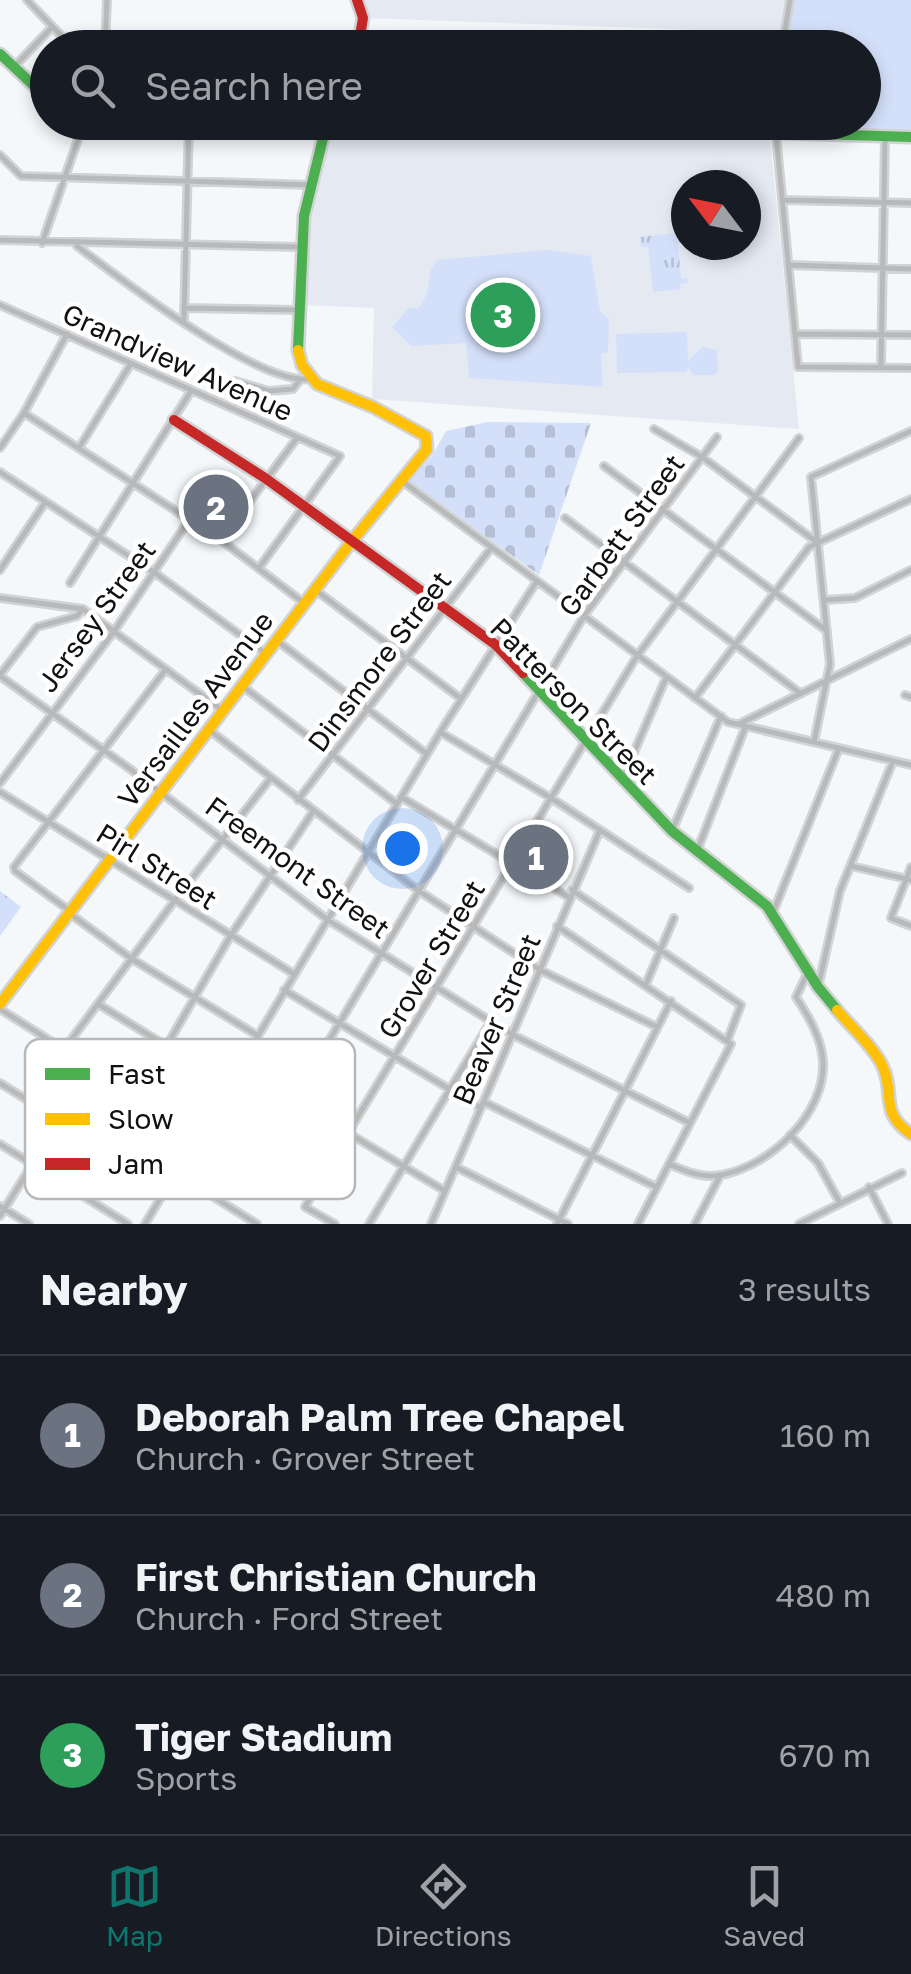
<!DOCTYPE html>
<html lang="en">
<head>
<meta charset="utf-8">
<style>
  :root { --surface:#171b24; --page:#20242c; --text:#f1f3f6; --muted:#9ea1a6; --line:#363941; --accent:#0f766e }
  body { margin:0; font-family:"Golos Text",sans-serif; background:var(--page); color:var(--text) }
  .compass { position:absolute; left:671px; top:170px; width:90px; height:90px; border-radius:50%; background:var(--surface); box-shadow:0 5px 15px #0003; rotate:302deg }
  .you { position:absolute; left:402px; top:848px; width:35px; height:35px; margin:-25px; border:8px solid #fff; border-radius:50%; background:#1a73e8; box-shadow:0 0 0 15px #1a73e833 }
  .badge { display:grid; place-items:center; width:65px; height:65px; border-radius:50%; background:var(--accent); color:#fff; font-size:32px; font-weight:700 }
  .pin { position:absolute; translate:-50% -50%; border:5px solid #fff; box-shadow:0 2px 10px #0006 }
  .list { margin:0; padding:0; list-style:none }
  h2 { display:flex; justify-content:space-between; align-items:center; height:130px; margin:0; padding:0 40px; font-size:42px }
  h2 small { font-size:32px; font-weight:400; color:var(--muted) }
  .list li { display:grid; grid-template-columns:65px 1fr auto; gap:30px; align-items:center; box-sizing:border-box; height:160px; padding:0 40px; border-top:2px solid var(--line) }
  .list b { display:block; font-size:38px; white-space:nowrap }
  .list p { margin:0; font-size:32px; white-space:nowrap; color:var(--muted) }
  .list em { font-size:32px; font-style:normal; color:var(--muted) }
  .icon { flex:none; width:55px; height:55px; fill:none; stroke:currentColor; stroke-width:2; stroke-linecap:round; stroke-linejoin:round }
  .map { position:relative; flex:none; width:911px; height:1224px; overflow:hidden }
  .search { position:absolute; background:var(--surface); box-shadow:0 5px 15px #0003; left:30px; right:30px; top:30px; height:110px; display:flex; align-items:center; gap:25px; box-sizing:border-box; padding:0 35px; border-radius:55px; color:var(--muted); font-size:38px }
  .sheet { height:610px; background:var(--surface) }
  nav { display:flex; justify-content:space-around; align-items:center; box-sizing:border-box; height:140px; border-top:2px solid var(--line); background:var(--surface); font-size:28px; color:var(--muted) }
  nav a { display:grid; justify-items:center; gap:5px }
  nav .on { color:var(--accent) }
  .map>svg:first-child { display:block }
  .built { fill:#e5e9f2; fill-rule:evenodd }
  .grass { fill:url(#grass-tufts) }
  .cemetery { fill:url(#cemetery-stones) }
  .green { fill:#d4e0fa }
  .lines { fill:none; stroke-linecap:round; stroke-linejoin:round }
  .street-casing { stroke:#d1d3d5; stroke-width:10 }
  .fast-casing { stroke:#d1d3d5; stroke-width:15 }
  .slow-casing { stroke:#d1d3d5; stroke-width:15 }
  .jam-casing { stroke:#d1d3d5; stroke-width:15 }
  .street { stroke:#b8b9ba; stroke-width:5 }
  .fast { stroke:#4caf50; stroke-width:10 }
  .slow { stroke:#ffc107; stroke-width:10 }
  .jam { stroke:#c62828; stroke-width:10 }
  .labels { text-anchor:middle; dominant-baseline:central; stroke-width:9; stroke-linejoin:round; paint-order:stroke }
  .street-label { font-size:28px; fill:#101113; stroke:#fff }
  .key { fill:#fff; stroke:#b7b8b8; stroke-width:2.5 }
  .key-label { font-size:28px; fill:#101113 }
</style>
</head>
<body>
<div class="map">
<svg width="911" height="1224" viewBox="0 0 911 1224">
  <defs>
    <pattern id="grass-tufts" width="24" height="20" patternUnits="userSpaceOnUse" patternTransform="scale(2.5)"><rect width="24" height="20" fill="#d4e0fa"/><path d="M3 7l-1-3M5 7V3M7 7l1-3M15 17l-1-3M17 17v-4M19 17l1-3" fill="none" stroke="#b5bfd5"/></pattern>
    <pattern id="cemetery-stones" width="16" height="16" patternUnits="userSpaceOnUse" patternTransform="scale(2.5)"><rect width="16" height="16" fill="#d4e0fa"/><path d="M2 7V4a2 2 0 0 1 4 0v3zM10 15v-3a2 2 0 0 1 4 0v3z" fill="#b5bfd5"/></pattern>
  </defs>
  <rect width="100%" height="100%" fill="#f5f8fb"/>
  <path class="built" d="M357 0H790L782 33 363 18Z
    M343 125 770 138 799 429 372 399 374 308 304 305 306 229 312 195 327 133ZM686 185H746V245H686Z"/>
  <path class="grass" d="M683 232 684 242 678 244 681 278 687 279 688 283 680 284 681 289 653 292 648 247H641L640 237Z"/>
  <path class="cemetery" d="M488 422 591 423 539 575 409 481 432 456 446 431Z
    M0 891 21 907 0 936Z"/>
  <path class="green" d="M793 0H911V132L792 129 791 123 864 122V48H785Z
    M547 250 591 256 600 311 609 319 608 352 601 354 603 387 469 378 466 343 411 346 392 327 410 307 418 309C435 288 424 274 437 260Z
    M687 332 688 361 702 347 717 350 718 372 714 375H693L688 367 687 372 617 373 616 334Z"/>
  <g class="lines">
    <g class="street-casing">
      <path id="street" d="M27 0 73 48
        M105 48 107 0
        M782 48 790 0
        M14 67 52 27
        M786 122 787 133
        M776 134 798 367 911 368
        M0 155 21 176 310 185
        M784 200 911 203
        M0 240 301 247
        M42 243 84 122
        M77 246C122 280 259 386 311 379
        M789 265 911 269
        M0 305 340 456 259 568
        M184 308 299 310
        M184 319 189 122
        M797 334 911 335
        M881 368 885 136
        M235 381 269 391 293 389 299 381
        M24 413 221 540 304 603
        M654 429 702 457 818 543
        M0 448 24 413 67 334
        M79 448 130 365
        M604 466 827 631
        M0 472 155 573 265 653
        M402 481 728 722 911 765
        M565 518 800 693
        M221 540 297 438
        M0 570 44 504
        M70 583 191 391
        M314 589 460 698
        M0 598 83 609 222 710
        M825 600 855 598 911 570
        M276 640 427 754
        M0 675 37 627 77 616 83 609
        M0 676 130 769 328 920 513 1035 690 1123
        M241 685 397 804
        M905 695 911 697
        M695 698 809 547 911 499
        M739 724 911 639
        M208 729 419 891 540 970 657 1027
        M440 732 551 798 689 888
        M814 742 830 664 811 477 911 431
        M623 778 666 678
        M0 783 115 630 189 520
        M0 792 294 974
        M401 797 570 898
        M298 800 491 548
        M672 831 721 716
        M697 851 745 728
        M851 866 911 880
        M911 867 891 918 911 926
        M572 890 741 1005 727 1041
        M70 911 15 871 14 867 166 669
        M69 913 132 959 255 1034
        M772 915 839 748
        M557 926 731 1044 638 1224
        M646 984 674 918
        M818 987 840 891 893 761
        M284 990 481 1108
        M98 1004 165 1045
        M0 1009 198 1134
        M65 1048 175 900 270 779
        M239 1067 294 1100
        M0 1083 167 1187
        M82 1084 92 1067
        M138 1095 231 935 312 813
        M484 1102 656 1187
        M348 1133 445 1191
        M790 1135 818 1163 840 1203
        M195 1138 274 1187
        M0 1144 128 1224
        M669 1164C685 1171 703 1179 721 1175 771 1166 826 1113 823 1061 821 1037 809 1017 796 997L808 972
        M456 1167 568 1224
        M250 1172 584 616 717 437
        M175 1173 257 1224
        M869 1187 888 1224
        M0 1206 29 1224
        M0 1216 60 1120
        M145 1224 444 726 537 581
        M335 1224 305 1207 348 1133 637 656 799 438
        M369 1224 492 1019
        M431 1224 600 830
        M557 1224 671 1001
        M695 1224 720 1176
        M799 1224 902 1173"/>
    </g>
    <g class="fast-casing">
      <path id="fast" d="M0 54 48 99
        M431 122 911 137
        M298 350 304 216 327 122
        M523 673 672 831 767 906 818 987 837 1010"/>
    </g>
    <g class="slow-casing">
      <path id="slow" d="M0 1004 352 541 427 449 426 436 373 407 317 384 302 365 298 350
        M837 1010C851 1027 872 1045 882 1065 896 1093 878 1112 911 1134"/>
    </g>
    <g class="jam-casing">
      <path id="jam" d="M357 0 363 18 358 48
        M174 420 265 478 496 645 523 673"/>
    </g>
    <use href="#street" class="street"/>
    <use href="#fast" class="fast"/>
    <use href="#slow" class="slow"/>
    <use href="#jam" class="jam"/>
  </g>
  <g class="labels">
    <g class="street-label">
      <text transform="translate(178 362) rotate(24)">Grandview Avenue</text>
      <text transform="translate(621 535) rotate(-54)">Garbett Street</text>
      <text transform="translate(96 616) rotate(-54)">Jersey Street</text>
      <text transform="translate(379 661) rotate(-53)">Dinsmore Street</text>
      <text transform="translate(574 701) rotate(45)">Patterson Street</text>
      <text transform="translate(195 709) rotate(-53)">Versailles Avenue</text>
      <text transform="translate(157 866) rotate(32)">Pirl Street</text>
      <text transform="translate(298 867) rotate(36)">Freemont Street</text>
      <text transform="translate(431 959) rotate(-59)">Grover Street</text>
      <text transform="translate(496 1019) rotate(-67)">Beaver Street</text>
    </g>
  </g>
  <rect x="25" y="1039" width="330" height="160" rx="15" class="key"/>
  <rect x="45" y="1068" width="45" height="12" fill="#4caf50"/>
  <rect x="45" y="1113" width="45" height="12" fill="#ffc107"/>
  <rect x="45" y="1158" width="45" height="12" fill="#c62828"/>
  <g class="key-label">
    <text x="108" y="1084">Fast</text>
    <text x="108" y="1129">Slow</text>
    <text x="108" y="1174">Jam</text>
  </g>
</svg>
<svg class="compass" viewBox="-18 -18 36 36"><path d="M0-13l5 13h-10z" fill="#e53935"/><path d="M0 13l5-13h-10z" fill="#9ea1a6"/></svg>
<div class="you"></div>
<div class="pin badge" style="left:536px;top:857px;background:#6b7280">1</div>
<div class="pin badge" style="left:216px;top:507px;background:#6b7280">2</div>
<div class="pin badge" style="left:503px;top:315px;background:#2e9e5b">3</div>
<div class="search"><svg class="icon" aria-label="search" viewBox="0 0 24 24"><circle cx="10" cy="10" r="6"/><path d="M15 15l6 6"/></svg>Search here</div>
</div>
<section class="sheet">
<h2>Nearby<small>3 results</small></h2>
<ul class="list">
<li><span class="badge" style="background:#6b7280">1</span><div><b>Deborah Palm Tree Chapel</b><p>Church · Grover Street</p></div><em>160 m</em></li>
<li><span class="badge" style="background:#6b7280">2</span><div><b>First Christian Church</b><p>Church · Ford Street</p></div><em>480 m</em></li>
<li><span class="badge" style="background:#2e9e5b">3</span><div><b>Tiger Stadium</b><p>Sports</p></div><em>670 m</em></li>
</ul>
</section>
<nav>
<a class="on"><svg class="icon" aria-label="map" viewBox="0 0 24 24"><path d="M3 6l6-2 6 2 6-2v14l-6 2-6-2-6 2zM9 4v14M15 6v14"/></svg>Map</a>
<a><svg class="icon" aria-label="directions" viewBox="0 0 24 24"><path d="M12 3l9 9-9 9-9-9zM9 14v-3h6M13 9l2 2-2 2"/></svg>Directions</a>
<a><svg class="icon" aria-label="saved" viewBox="0 0 24 24"><path d="M7 4h10v16l-5-4-5 4z"/></svg>Saved</a>
</nav>
</body>
</html>
